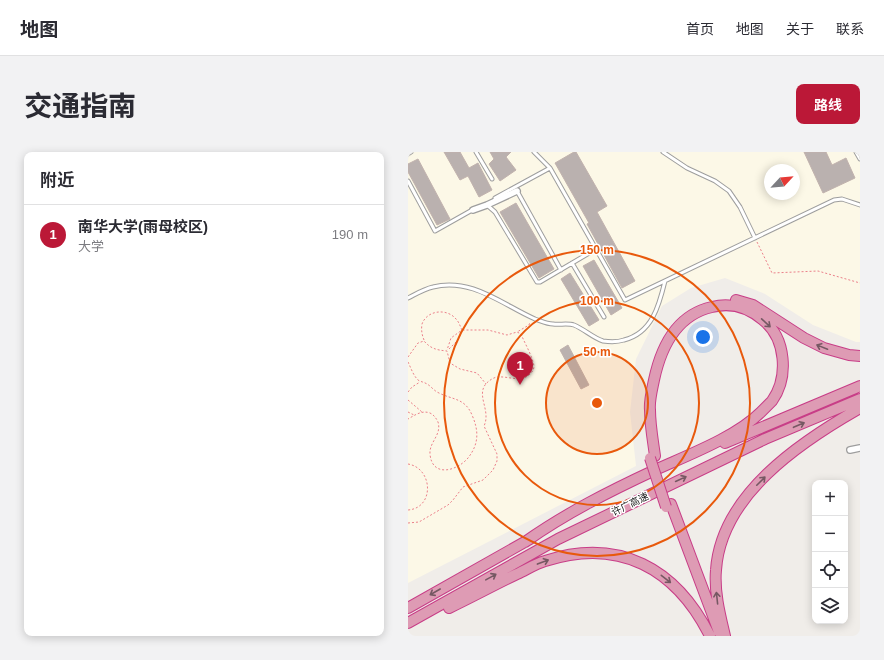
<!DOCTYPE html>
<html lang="zh">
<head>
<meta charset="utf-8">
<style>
  :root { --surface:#fff; --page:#f2f2f3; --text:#2b2b33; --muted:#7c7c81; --line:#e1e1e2; --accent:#bb1837 }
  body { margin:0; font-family:Helvetica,"Noto Sans SC",sans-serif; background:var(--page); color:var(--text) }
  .controls { position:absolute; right:12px; bottom:12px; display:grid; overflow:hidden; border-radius:8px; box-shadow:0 2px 10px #0003 }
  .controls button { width:36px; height:36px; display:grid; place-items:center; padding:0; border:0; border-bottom:1px solid var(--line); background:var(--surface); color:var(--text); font:20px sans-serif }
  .compass { position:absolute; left:356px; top:12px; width:36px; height:36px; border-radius:50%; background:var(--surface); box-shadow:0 2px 10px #0003; rotate:64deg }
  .you { position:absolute; left:295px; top:185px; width:14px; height:14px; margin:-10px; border:3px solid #fff; border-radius:50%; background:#1a73e8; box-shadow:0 0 0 6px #1a73e833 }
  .badge { display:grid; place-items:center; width:26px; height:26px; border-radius:50%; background:var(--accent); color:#fff; font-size:13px; font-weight:700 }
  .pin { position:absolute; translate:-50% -33px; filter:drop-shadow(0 1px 2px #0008) }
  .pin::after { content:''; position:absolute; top:21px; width:14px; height:12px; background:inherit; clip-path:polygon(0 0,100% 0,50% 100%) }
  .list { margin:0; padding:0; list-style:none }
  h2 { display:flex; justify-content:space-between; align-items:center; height:52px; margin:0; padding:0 16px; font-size:17px }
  h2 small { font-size:13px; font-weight:400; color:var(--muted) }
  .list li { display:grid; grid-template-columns:26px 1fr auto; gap:12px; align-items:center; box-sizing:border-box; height:60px; padding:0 16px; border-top:1px solid var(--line) }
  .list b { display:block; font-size:15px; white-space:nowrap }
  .list p { margin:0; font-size:13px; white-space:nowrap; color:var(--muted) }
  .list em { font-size:13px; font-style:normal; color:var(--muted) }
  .icon { flex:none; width:22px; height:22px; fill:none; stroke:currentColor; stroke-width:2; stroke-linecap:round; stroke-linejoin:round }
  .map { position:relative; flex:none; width:452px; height:484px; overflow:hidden; border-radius:8px }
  header { display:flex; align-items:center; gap:24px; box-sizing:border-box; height:56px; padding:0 20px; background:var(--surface); border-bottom:1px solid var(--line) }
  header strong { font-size:19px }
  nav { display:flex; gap:22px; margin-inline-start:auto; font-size:14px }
  .intro { display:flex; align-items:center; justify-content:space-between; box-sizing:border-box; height:96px; padding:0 24px }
  h1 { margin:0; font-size:28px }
  .button { padding:10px 18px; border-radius:8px; background:var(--accent); color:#fff; font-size:14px; font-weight:700 }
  main { display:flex; gap:24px; padding:0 24px }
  aside { flex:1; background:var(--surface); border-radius:8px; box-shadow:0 2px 10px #0003 }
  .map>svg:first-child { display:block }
  .education { fill:#fcf8e7; fill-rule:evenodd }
  .building { fill:#bab1af; stroke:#c1b2ad }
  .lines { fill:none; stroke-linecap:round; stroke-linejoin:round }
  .service-casing { stroke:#9e9e9e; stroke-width:5 }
  .minor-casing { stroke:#9e9e9e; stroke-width:8 }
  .motorway-casing { stroke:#c83d87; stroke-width:12 }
  .path { stroke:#eb808a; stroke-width:1; stroke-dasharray:2 2; stroke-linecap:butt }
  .service { stroke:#fff; stroke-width:3 }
  .minor { stroke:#fff; stroke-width:5.5 }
  .motorway { stroke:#de9bb4; stroke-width:10 }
  .motorway-bridge-casing { stroke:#c83d87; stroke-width:12; stroke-linecap:butt }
  .motorway-bridge { stroke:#de9bb4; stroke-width:10 }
  .oneway { stroke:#765863 }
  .ring { fill:none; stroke:#e8590c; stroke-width:2 }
  .labels { text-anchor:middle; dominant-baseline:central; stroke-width:3; stroke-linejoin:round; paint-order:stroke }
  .street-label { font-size:10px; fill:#212121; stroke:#fff }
  .centre { fill:#e8590c; stroke:#fff; stroke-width:2 }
  .ring-label { font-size:12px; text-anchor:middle; font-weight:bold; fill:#e8590c; stroke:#fff; stroke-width:3; stroke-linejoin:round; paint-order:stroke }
</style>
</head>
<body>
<header>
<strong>地图</strong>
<nav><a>首页</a><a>地图</a><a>关于</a><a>联系</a></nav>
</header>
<div class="intro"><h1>交通指南</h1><a class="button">路线</a></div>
<main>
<aside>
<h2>附近<small></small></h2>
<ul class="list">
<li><span class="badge">1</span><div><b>南华大学(雨母校区)</b><p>大学</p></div><em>190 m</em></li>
</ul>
</aside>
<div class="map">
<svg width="452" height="484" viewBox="0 0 452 484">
  <rect width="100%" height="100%" fill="#f0ede9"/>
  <path class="education" d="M0 0H452V190H448L405 173 357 142 317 126 283 136 254 154 228 207 222 260 228 314 0 431ZM362 18H386V42H362Z"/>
  <path class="building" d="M36 0H52L61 16 70 11 84 38 71 45 60 24 52 28Z
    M82 0H103L98 5 108 18 92 29 81 12 86 7Z
    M166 0H168L199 54 189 60 227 129 214 136 179 72 181 71 147 11Z
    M396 0H418L424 13 438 6 447 26 415 41Z
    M10 7 42 67 29 73 0 20V12Z
    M108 51 146 117 131 126 92 60Z
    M186 108 214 156 203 163 175 114Z
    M162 121 191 168 181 174 153 127Z
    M160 193 181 233 173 237 152 198Z"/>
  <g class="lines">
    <g class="service-casing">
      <path id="service" d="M68 0 84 27
        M126 0 142 16 217 148 426 48 434 47 452 53
        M255 0 279 16 307 29 321 39 332 55 347 86
        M448 0 452 7
        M0 2 3 0
        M0 29 27 79 66 57
        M109 39 153 118
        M87 46 142 16
        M79 53 87 60 129 130H132L188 97
        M164 111 196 165
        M0 146C8 142 16 137 25 135 63 125 95 153 127 167 133 169 139 172 145 172 151 173 160 171 166 173 176 177 185 186 195 189 202 190 210 190 216 188 244 181 251 154 257 129"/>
    </g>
    <g class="minor-casing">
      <path id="minor" d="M65 58 79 53 109 39
        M442 298 452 296"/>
    </g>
    <g class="motorway-casing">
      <path id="motorway" d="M328 148 345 153 396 186 416 196 441 203 452 204
        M317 291 452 234
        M263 352 311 480
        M117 390C158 361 202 339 247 318 280 303 328 285 353 260 357 256 361 252 364 249 381 225 378 186 355 168 341 156 323 150 304 155 268 163 253 195 246 228 244 238 241 249 242 258 242 273 245 289 247 304
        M0 456 122 387
        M41 456C64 445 86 433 109 422 118 418 127 412 137 409 211 385 268 416 302 484
        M0 471 150 387 357 287 452 247
        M317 484C312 463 306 440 308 418 313 343 392 290 452 256"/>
    </g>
    <path class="path" d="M349 90 364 121 410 119 452 131
      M16 188C14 183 13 178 14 172 19 158 39 156 48 167 51 170 52 174 54 178L43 186 39 198
      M41 197 50 188 54 178H80L99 183 109 180
      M0 205 10 191 16 189C23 197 29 198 39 199L42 211 52 217 69 221 78 232
      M0 210C3 216 5 223 10 228 13 230 16 230 19 232 23 234 26 239 31 241 45 248 57 246 64 263 71 279 71 292 60 306 49 319 24 326 22 302 21 290 34 283 30 270 28 266 26 263 22 261 14 258 7 263 0 267
      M0 240 4 235 12 230
      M0 248 14 260
      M0 260 6 263
      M0 312C25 316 27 356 0 358
      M0 371 11 370 40 353 45 348 55 335 75 328 85 318 89 309V302L76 274C83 259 69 245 77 233 80 229 86 225 90 225 101 224 113 231 122 222 125 219 126 217 126 214 124 203 117 192 113 182L109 180 121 173 122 170"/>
    <use href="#service" class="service"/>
    <use href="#minor" class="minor"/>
    <use href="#motorway" class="motorway"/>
    <g class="motorway-bridge-casing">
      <path id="motorway-bridge" d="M242 306 258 355"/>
    </g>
    <use href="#motorway-bridge" class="motorway-bridge"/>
  </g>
  <defs><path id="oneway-shaft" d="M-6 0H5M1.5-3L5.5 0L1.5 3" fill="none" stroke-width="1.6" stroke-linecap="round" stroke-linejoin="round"/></defs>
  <g class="oneway">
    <use href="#oneway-shaft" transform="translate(358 171) rotate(43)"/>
    <use href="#oneway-shaft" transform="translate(414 195) rotate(-158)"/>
    <use href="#oneway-shaft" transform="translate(391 273) rotate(-23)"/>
    <use href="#oneway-shaft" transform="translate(273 327) rotate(-25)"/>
    <use href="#oneway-shaft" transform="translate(353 329) rotate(-45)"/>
    <use href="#oneway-shaft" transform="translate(135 410) rotate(-20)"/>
    <use href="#oneway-shaft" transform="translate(83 425) rotate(-29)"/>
    <use href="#oneway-shaft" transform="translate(258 427) rotate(38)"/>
    <use href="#oneway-shaft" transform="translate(27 440) rotate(150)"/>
    <use href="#oneway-shaft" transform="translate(309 446) rotate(-96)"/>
  </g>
  <circle cx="189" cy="251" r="51" fill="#e8590c" fill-opacity=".12"/>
  <g class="ring">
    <circle cx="189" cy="251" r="51"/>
    <circle cx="189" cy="251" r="102"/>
    <circle cx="189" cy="251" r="153"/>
  </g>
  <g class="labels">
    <g class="street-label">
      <text transform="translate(222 352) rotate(-26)">许广高速</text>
    </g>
  </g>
  <circle cx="189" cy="251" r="6" class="centre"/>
  <g class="ring-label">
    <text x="189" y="102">150 m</text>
    <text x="189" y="153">100 m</text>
    <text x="189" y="204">50 m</text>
  </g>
</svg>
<div class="controls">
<button>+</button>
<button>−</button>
<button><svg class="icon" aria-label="locate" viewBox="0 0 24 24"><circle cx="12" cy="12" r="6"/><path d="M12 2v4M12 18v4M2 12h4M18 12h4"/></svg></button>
<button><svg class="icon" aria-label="layers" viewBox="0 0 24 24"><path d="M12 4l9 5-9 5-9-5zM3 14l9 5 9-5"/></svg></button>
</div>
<svg class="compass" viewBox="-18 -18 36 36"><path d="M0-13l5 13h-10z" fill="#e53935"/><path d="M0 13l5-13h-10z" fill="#7c7c81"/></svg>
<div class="you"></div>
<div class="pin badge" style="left:112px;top:233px">1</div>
</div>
</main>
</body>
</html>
